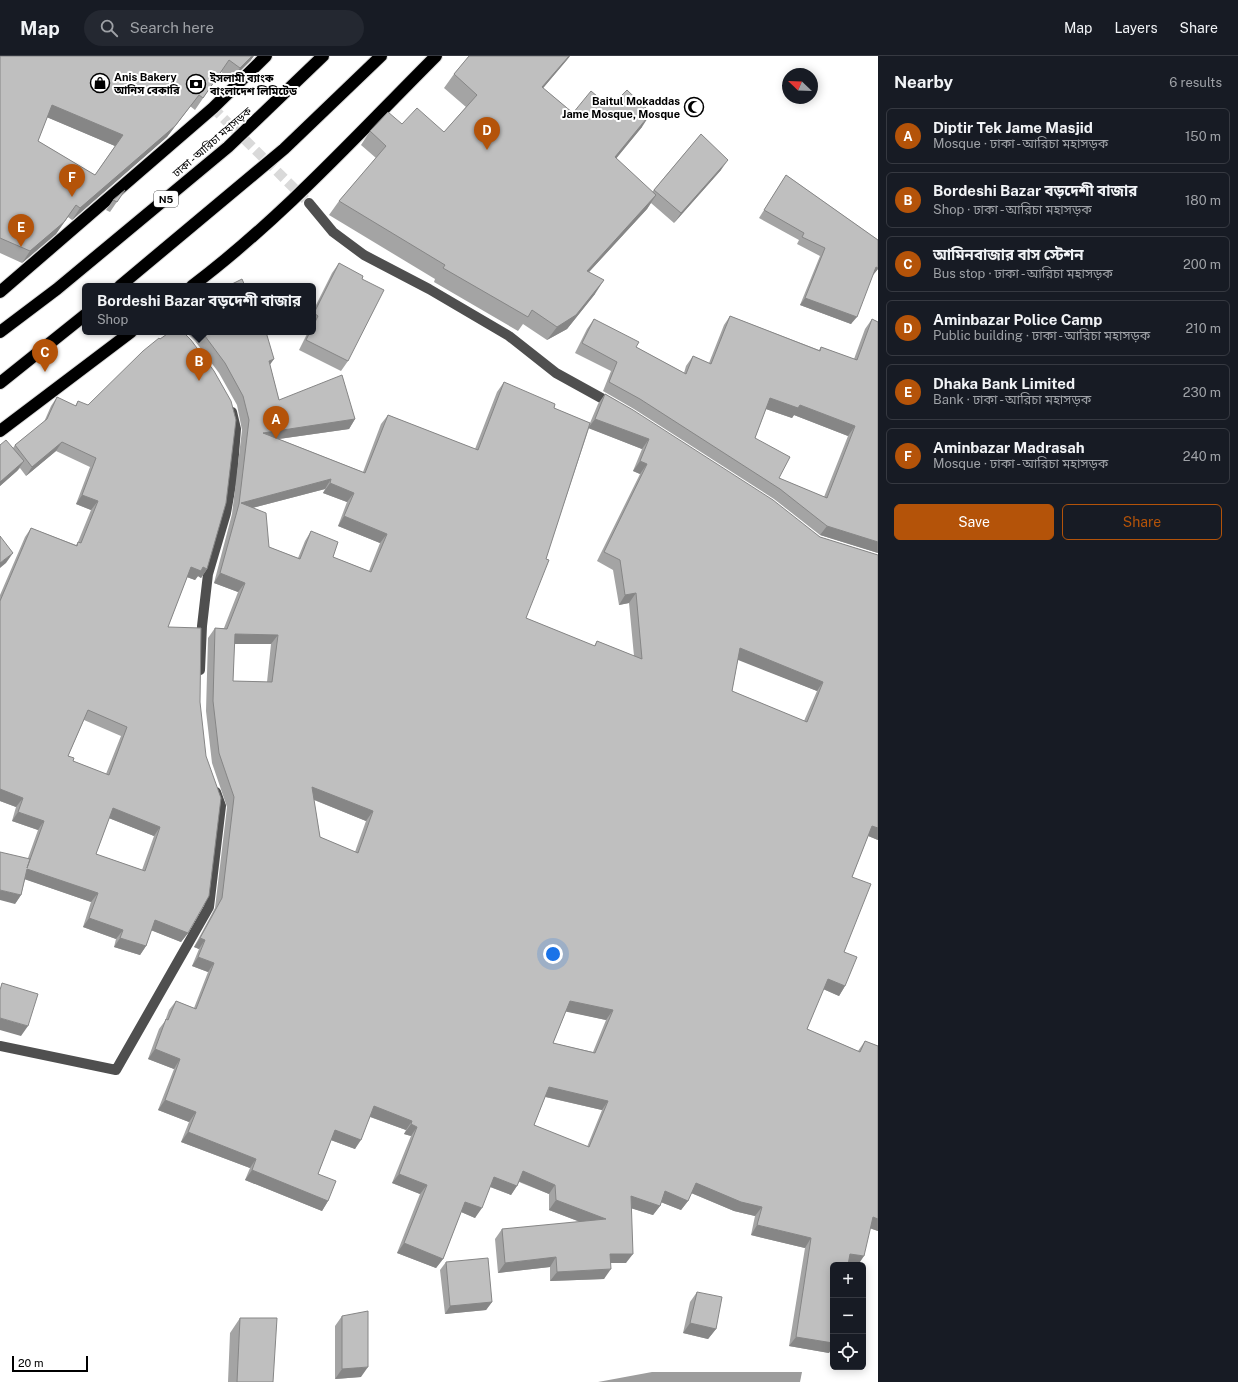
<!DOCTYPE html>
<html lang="en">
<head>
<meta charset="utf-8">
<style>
  :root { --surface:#171b24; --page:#242831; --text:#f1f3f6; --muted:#9ea1a6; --line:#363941; --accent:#b45309 }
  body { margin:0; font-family:"Public Sans","Noto Sans Bengali",sans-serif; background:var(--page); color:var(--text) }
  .controls { position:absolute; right:12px; bottom:12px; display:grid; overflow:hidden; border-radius:6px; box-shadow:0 2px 10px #0003 }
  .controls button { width:36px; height:36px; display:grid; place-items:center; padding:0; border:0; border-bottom:1px solid var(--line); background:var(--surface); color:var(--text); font:20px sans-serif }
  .compass { position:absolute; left:782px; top:12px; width:36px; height:36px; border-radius:50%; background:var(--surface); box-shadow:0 2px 10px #0003; rotate:293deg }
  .scale { position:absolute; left:12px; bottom:10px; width:76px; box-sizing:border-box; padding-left:4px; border:2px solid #000; border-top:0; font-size:11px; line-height:14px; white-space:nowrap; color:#000; -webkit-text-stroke:3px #fff; paint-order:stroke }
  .you { position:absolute; left:553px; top:898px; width:14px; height:14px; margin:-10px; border:3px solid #fff; border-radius:50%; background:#1a73e8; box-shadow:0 0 0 6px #1a73e833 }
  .badge { display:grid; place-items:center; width:26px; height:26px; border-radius:50%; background:var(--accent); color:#fff; font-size:13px; font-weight:700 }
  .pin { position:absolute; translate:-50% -33px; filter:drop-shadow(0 1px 2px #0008) }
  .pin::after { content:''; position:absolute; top:21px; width:14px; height:12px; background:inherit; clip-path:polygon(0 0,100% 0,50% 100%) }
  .popup { position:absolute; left:82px; top:227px; width:234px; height:52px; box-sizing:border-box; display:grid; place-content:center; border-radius:6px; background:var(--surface); filter:drop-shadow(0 1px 3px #0005); font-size:13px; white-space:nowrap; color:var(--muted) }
  .popup b { font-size:15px; color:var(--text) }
  .popup::after { content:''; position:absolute; left:50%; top:100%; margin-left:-8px; border:8px solid transparent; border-top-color:var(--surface) }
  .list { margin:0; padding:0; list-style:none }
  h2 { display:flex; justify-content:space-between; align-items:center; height:52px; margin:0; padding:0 16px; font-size:17px }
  h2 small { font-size:13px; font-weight:400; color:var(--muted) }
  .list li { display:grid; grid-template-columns:26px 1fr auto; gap:12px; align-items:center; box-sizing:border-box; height:56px; margin:0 8px 8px; padding:0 8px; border:1px solid var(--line); border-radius:6px }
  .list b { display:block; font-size:15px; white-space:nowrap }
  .list p { margin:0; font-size:13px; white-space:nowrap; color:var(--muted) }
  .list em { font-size:13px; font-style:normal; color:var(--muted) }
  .actions { display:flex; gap:8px; padding:12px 16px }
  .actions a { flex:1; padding:9px 0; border:1px solid var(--accent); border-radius:6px; text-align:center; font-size:14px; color:var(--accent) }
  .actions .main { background:var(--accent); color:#fff }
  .icon { flex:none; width:22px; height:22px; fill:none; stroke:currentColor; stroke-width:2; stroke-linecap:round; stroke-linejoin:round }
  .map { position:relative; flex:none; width:878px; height:1326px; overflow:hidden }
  header { display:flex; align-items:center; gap:24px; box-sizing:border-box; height:56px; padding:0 20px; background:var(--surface); border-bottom:1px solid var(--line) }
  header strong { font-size:19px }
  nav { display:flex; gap:22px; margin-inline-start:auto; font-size:14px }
  .search { width:280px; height:36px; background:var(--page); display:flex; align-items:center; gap:10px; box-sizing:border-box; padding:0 14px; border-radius:22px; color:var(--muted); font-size:15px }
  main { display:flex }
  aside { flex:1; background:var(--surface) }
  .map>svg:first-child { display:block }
  .water { fill:#9d9d9d }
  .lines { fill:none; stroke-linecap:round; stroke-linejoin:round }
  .minor-tunnel { stroke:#d9d9d9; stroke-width:10; stroke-dasharray:10 5; stroke-linecap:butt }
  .highway-casing { stroke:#dbdbdb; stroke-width:14 }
  .minor { stroke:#4f4f4f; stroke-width:10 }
  .highway { stroke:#000; stroke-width:12 }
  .wall { fill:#a4a4a4; fill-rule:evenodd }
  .shaded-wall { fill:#868686 }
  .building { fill:#bfbfbf; stroke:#868686; fill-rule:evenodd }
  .labels { text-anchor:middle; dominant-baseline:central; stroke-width:4; stroke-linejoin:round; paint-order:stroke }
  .shield { fill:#fff; stroke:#4c4c4c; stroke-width:1 }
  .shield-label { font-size:10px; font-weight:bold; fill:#000 }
  .poi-label { font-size:11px; font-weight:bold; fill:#000; stroke:#fff; text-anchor:start }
  .street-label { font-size:11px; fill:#000; stroke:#fff }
</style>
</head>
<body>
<header>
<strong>Map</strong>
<div class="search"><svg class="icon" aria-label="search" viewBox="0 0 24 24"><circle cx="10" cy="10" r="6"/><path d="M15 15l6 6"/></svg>Search here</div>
<nav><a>Map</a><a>Layers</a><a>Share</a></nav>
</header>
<main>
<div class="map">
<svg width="878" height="1326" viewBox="0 0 878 1326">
  <rect width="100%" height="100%" fill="#fff"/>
  <path class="water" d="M652 1316H802L800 1326H598Z"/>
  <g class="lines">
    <path class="minor-tunnel" d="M213 52 309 147"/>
    <g class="highway-casing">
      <path id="highway" d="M120 230 284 93 381 0
        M192 230C281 163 357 79 436 0
        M0 236 213 52 266 0
        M0 276 57 233 228 91 323 0
        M0 327 85 259
        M0 375 131 276"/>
    </g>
    <path class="minor" d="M309 147 333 176 364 199 429 233 509 280 556 317 614 349
      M200 614 202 570 208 518 226 457 232 423 236 373 232 356
      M0 990 116 1014 209 851 221 750 216 736"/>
    <use href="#highway" class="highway"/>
  </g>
  <path class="wall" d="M0 0 251 4 232 23 221 16 195 54 190 50 167 81 72 164 68 161 56 178 22 207 0 197ZM47 61 115 90 95 119 38 85Z
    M469 0H570L566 5 543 32 573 57 610 51 642 71 616 102 652 136 701 78 721 114 674 167 651 147 647 153 589 216 595 238 567 273 547 284 523 268 518 275 434 226 435 223 329 159 339 145 376 102 361 89 370 75 402 68 444 76 466 51 444 32 454 18Z
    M786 119 878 184V213L873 219 851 268 800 249 820 200 797 188 799 184 759 162Z
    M125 134 110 156 106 154 113 144Z
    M339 207 362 223 348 305 341 315 299 294 308 276H313V255L332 217Z
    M730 260 819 294 821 291 854 303 865 273 872 263 878 266V497L820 479 774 443 634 353 603 335 611 315 575 297 587 273 594 263 636 291 684 317 686 310 693 300 709 307 724 269ZM766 353 792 362 794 359 848 380 824 441 779 422 755 382Z
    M186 276H266L270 309 279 344 355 363 349 373 279 383 363 416 381 368 388 359 475 393 497 336 504 326 554 352 590 367 598 348 605 338 820 481 878 499V784L868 780 852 821 844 896 845 930 839 940 823 933 807 973 858 995 865 985 878 990V1175L870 1172 858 1209 849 1208 829 1297 789 1290 805 1192 751 1179 755 1160 734 1155 691 1137 688 1145 681 1154 661 1146 660 1150 653 1159 631 1152 626 1207H610L604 1223 550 1225V1211L498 1217 495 1183 502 1173 580 1166 549 1154V1138L519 1126 511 1139 490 1131 475 1162 461 1156 443 1203 436 1212 397 1197 420 1138 392 1127 411 1080 404 1078 406 1074 370 1061 355 1093 331 1084 318 1118 328 1145 322 1155 245 1124 250 1112 181 1086 189 1066 158 1054 174 1013 148 1003 159 973 165 965 169 954 176 945 194 952 208 916 192 910 199 893 194 891 215 852 227 751 212 707 206 655 208 582 215 572H224L238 536 214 527 232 458 242 374 237 349 219 317 195 285ZM589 372 642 393 633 415 640 418 597 505 613 514 619 549 629 547 634 600 597 585 594 590 526 562ZM325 433 323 437 347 446 338 470 380 487 369 515 333 501 311 475 305 485 298 502 269 491 252 452ZM234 588H271L267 626 233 625ZM738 603 817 635 804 665 732 635ZM314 744 366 765 355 796 320 781ZM566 955 606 964 593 996 553 987ZM545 1041 602 1054 587 1091 534 1069Z
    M57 341 75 350 78 345 207 513 201 522 198 520 195 524 187 521 168 571 188 877 181 886 151 874 146 890 140 899 114 891 116 883 83 871 91 846 25 823 21 839 15 848 28 802 38 774 12 765 16 751 0 745V539L25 481 31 472 76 489 78 486 91 454 76 448 90 411 56 395 26 420 20 412 17 415 0 430V389L13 392 15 389 44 366 51 350ZM84 664 121 680 106 718 73 705 68 700ZM109 762 154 780 142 814 96 798Z
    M446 1206 492 1246 486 1254 445 1258 440 1214Z
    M697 1236 716 1273 708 1283 683 1277 690 1246Z
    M342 1260 361 1321 335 1323V1270Z
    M240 1262 273 1326H228L230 1277Z"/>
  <path class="shaded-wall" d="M252 0H254L251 4 232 23 240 12Z
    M569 0H570L566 5 533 44 542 31Z
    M199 39 167 81 72 164 80 152Z
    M52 49 123 79 115 90 44 60Z
    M651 57 642 71 606 115 615 101Z
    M728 104 721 114 674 167 681 157Z
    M656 139 647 153 577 229 587 215Z
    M76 149 56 178 22 207 30 195Z
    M876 211 878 212V213L873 219H871Z
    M604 224 595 238 567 273 547 284 557 271Z
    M805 242 857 261 851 268 800 249Z
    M274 303 267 313 269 305Z
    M770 342 800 349 855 370 848 380 794 359 792 362 763 352Z
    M355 363 349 373 257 386 263 377Z
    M595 363 649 383 642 393 588 372Z
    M62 386 56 395 26 420 32 411Z
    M24 405 17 415 0 430V426Z
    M640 405 647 408 640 418 633 415Z
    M331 423 325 433 237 456 241 447Z
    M330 427 354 437 347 446 323 437Z
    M82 439 98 445 91 454 76 448Z
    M344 460 387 478 380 487 338 470Z
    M827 470 878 486V497L820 479Z
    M13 497 6 507 0 512V507Z
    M191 511H203L207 513 201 522 198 520 195 524 184 520Z
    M220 517 245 527 238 536 214 527Z
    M636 537 629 547 619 549 625 539Z
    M235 578 278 579 271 588H228Z
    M740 592 823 626 817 635 733 602Z
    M312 731 373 755 366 765 305 740Z
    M0 733 23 742 16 751 0 745Z
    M113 752 160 771 154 780 106 761Z
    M18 756 44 765 38 774 12 765Z
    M872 770 878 772V784L866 779Z
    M27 813 98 837 91 846 21 822Z
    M0 834 21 839 15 848 0 844Z
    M89 862 123 874 116 883 83 871Z
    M155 864 188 877 181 886 148 873Z
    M120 882 146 890 140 899 114 891Z
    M200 882 205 884 199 893 194 891Z
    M198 901 214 907 208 916 192 910Z
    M828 923 845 930 839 940 821 932Z
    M570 945 613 954 606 964 563 955Z
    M0 962 28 970 21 980 0 974Z
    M155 993 180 1003 174 1013 148 1003Z
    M549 1031 608 1045 602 1054 542 1040Z
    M165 1044 196 1056 189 1066 158 1054Z
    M374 1050 412 1065 406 1074 368 1060Z
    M411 1068 417 1071 411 1080 404 1078Z
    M335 1074 361 1084 355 1093 328 1083Z
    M188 1076 256 1103 250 1112 181 1086Z
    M252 1114 328 1145 322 1155 245 1124Z
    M523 1115 555 1129 549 1138 516 1124Z
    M399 1118 427 1129 420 1138 392 1127Z
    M494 1121 517 1130 511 1139 488 1130Z
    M696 1127 762 1151 755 1160 734 1155 689 1136Z
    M665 1135 688 1145 681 1154 658 1145Z
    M631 1140 660 1150 653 1159 624 1150Z
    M556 1144 606 1163 599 1173 549 1154Z
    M465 1146 482 1152 475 1162 459 1155Z
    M873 1161 878 1163V1175L866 1171Z
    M757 1169 811 1182 805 1192 751 1179Z
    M404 1187 443 1203 436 1212 397 1197Z
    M610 1198H633L626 1207H603Z
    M850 1198 864 1200 858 1209H853L844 1207Z
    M556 1201 550 1211 498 1217 505 1207Z
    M611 1213 604 1223 550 1225 557 1216Z
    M492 1246 486 1254 445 1258 450 1250Z
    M690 1267 716 1273 708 1283 683 1277Z
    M796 1281 833 1287V1291L829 1297 789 1290Z
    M368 1311 361 1321 335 1323 342 1313Z"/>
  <path class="building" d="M0 0H252L240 12 229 4 203 42 199 39 175 70 80 152 76 149 64 166 30 195 0 182ZM52 49 123 79 95 119 38 85Z
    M469 0H569L542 31 573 57 591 35 610 51 627 34 651 57 615 101 656 139 587 215 604 224 576 259 557 271 532 254 528 261 443 212 445 209 339 145 386 90 370 75 388 56 402 68 417 52 444 76 477 39 454 18Z
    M701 78 728 104 681 157 654 134Z
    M786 119 878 184V212L876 211 857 261 805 242 825 192 802 181 804 177 764 154Z
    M125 134 117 146 113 144Z
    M339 207 363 220 362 223 384 234 348 305 306 284 310 276H313V270L318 260 314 257Z
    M242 223 245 230H228Z
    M730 260 820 295 821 291 857 304 872 263 878 266V486L827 470 780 433 640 343 609 326 617 306 582 287 594 263 639 286 636 291 686 318 693 300 711 308ZM770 342 798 352 800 349 855 370 827 442 779 422 790 401 755 382Z
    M170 276H183L191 284 214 315 231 345 236 364 226 447 207 513 203 511 201 515 191 511 168 571 201 572 200 646 206 700 221 742 209 840 188 877 155 864 146 890 120 882 123 874 89 862 98 837 27 813 21 839 0 834V796L30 803 27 812 44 765 18 756 23 742 0 733V545L31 472 77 490 78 486 81 487 98 445 82 439 96 402 62 386 32 411 15 389 47 363 57 341 76 350 78 345 88 349 143 295 159 282 160 283ZM88 654 127 671 109 719 73 705 74 702 68 700ZM113 752 160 771 145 815 96 798Z
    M202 276H266L274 303 269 305 279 344 342 319 355 363 263 377 365 417 388 359 478 394 504 326 555 348 554 352 590 367 546 503 549 504 526 562 595 590 597 585 642 603 636 537 625 539 620 504 604 496 647 408 640 405 649 383 595 363 605 338 633 354 773 444 820 481 878 499V772L872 770 852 821 871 828 844 896 857 901 845 930 828 923 807 973 860 996 865 985 878 990V1163L873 1161 864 1200 850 1198 848 1209H833V1287L796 1281 811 1182 757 1169 762 1151 741 1146 696 1127 688 1145 665 1135 660 1150 631 1140 633 1198H610L611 1213 557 1216 556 1201 505 1207 502 1173 606 1163 556 1144 555 1129 523 1115 517 1130 494 1121 482 1152 465 1146 443 1203 404 1187 427 1129 399 1118 417 1071 411 1068 412 1065 374 1050 361 1084 335 1074 318 1118 336 1125 328 1145 252 1114 256 1103 188 1076 196 1056 165 1044 180 1003 155 993 166 963 168 964 176 945 196 953 214 907 198 901 205 884 200 882 222 842 234 741 219 697 213 645 215 572 227 573 245 527 220 517 239 448 249 364 243 340 225 307ZM331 423 330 427 354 437 344 460 387 478 371 516 333 501 338 486 311 475 300 503 269 491 266 457 241 447ZM235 578 278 579 272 626 233 625ZM740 592 823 626 807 666 732 635ZM312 731 373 755 358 797 320 781ZM570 945 613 954 595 997 553 987ZM549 1031 608 1045 589 1091 534 1069Z
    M6 384 24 405 0 426V389Z
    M0 480 13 497 0 507Z
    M2 927 38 938 28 970 0 962V934Z
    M488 1202 492 1246 450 1250 446 1206Z
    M697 1236 722 1241 716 1273 690 1267Z
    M368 1255V1311L342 1313V1260Z
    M240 1262H277L273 1326H237Z"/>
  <defs>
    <g id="shop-ring" transform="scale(1)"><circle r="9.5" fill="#fff" stroke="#000" stroke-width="1.5"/><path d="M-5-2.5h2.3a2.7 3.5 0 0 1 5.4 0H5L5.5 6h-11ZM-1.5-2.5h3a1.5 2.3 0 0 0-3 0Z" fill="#000"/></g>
    <g id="bank-ring" transform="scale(1)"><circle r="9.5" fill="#fff" stroke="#000" stroke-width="1.5"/><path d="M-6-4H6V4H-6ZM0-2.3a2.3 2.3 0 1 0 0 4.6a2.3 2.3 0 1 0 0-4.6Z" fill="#000"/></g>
    <g id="mosque-ring" transform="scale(1)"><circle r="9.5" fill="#fff" stroke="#000" stroke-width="1.5"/><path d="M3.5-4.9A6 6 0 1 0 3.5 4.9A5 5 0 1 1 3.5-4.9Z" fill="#000"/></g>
  </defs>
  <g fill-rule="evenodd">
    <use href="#shop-ring" x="100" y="27"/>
    <use href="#bank-ring" x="196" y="28"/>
    <use href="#mosque-ring" x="694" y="51"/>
  </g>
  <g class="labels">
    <rect class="shield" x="154" y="135" width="24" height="16" rx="3"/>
    <g class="shield-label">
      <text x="166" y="143">N5</text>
    </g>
    <g class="poi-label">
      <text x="114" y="21">Anis Bakery<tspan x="114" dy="13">আনিস বেকারি</tspan></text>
      <text x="210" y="22">ইসলামী ব্যাংক<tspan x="210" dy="13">বাংলাদেশ লিমিটেড</tspan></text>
      <text x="680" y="45" text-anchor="end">Baitul Mokaddas<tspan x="680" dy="13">Jame Mosque, Mosque</tspan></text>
    </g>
    <g class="street-label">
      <text transform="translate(212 86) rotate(-41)">ঢাকা - আরিচা মহাসড়ক</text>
    </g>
  </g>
</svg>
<div class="controls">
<button>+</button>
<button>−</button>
<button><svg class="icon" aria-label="locate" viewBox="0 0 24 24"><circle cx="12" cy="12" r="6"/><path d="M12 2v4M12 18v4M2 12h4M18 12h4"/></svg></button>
</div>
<svg class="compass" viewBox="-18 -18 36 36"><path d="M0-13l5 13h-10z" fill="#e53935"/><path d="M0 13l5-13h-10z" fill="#9ea1a6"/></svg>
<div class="scale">20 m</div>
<div class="you"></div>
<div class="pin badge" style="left:276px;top:383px">A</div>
<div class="pin badge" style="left:199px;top:325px">B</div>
<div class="popup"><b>Bordeshi Bazar বড়দেশী বাজার</b>Shop</div>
<div class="pin badge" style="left:45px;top:316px">C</div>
<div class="pin badge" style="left:487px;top:94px">D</div>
<div class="pin badge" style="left:21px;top:191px">E</div>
<div class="pin badge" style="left:72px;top:141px">F</div>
</div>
<aside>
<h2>Nearby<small>6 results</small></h2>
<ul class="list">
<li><span class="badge">A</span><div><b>Diptir Tek Jame Masjid</b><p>Mosque · ঢাকা - আরিচা মহাসড়ক</p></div><em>150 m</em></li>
<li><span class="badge">B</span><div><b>Bordeshi Bazar বড়দেশী বাজার</b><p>Shop · ঢাকা - আরিচা মহাসড়ক</p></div><em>180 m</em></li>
<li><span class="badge">C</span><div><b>আমিনবাজার বাস স্টেশন</b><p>Bus stop · ঢাকা - আরিচা মহাসড়ক</p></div><em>200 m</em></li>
<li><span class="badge">D</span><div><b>Aminbazar Police Camp</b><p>Public building · ঢাকা - আরিচা মহাসড়ক</p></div><em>210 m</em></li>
<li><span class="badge">E</span><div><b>Dhaka Bank Limited</b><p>Bank · ঢাকা - আরিচা মহাসড়ক</p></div><em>230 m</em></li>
<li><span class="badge">F</span><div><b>Aminbazar Madrasah</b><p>Mosque · ঢাকা - আরিচা মহাসড়ক</p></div><em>240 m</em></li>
</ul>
<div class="actions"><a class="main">Save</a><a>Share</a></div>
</aside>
</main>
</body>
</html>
